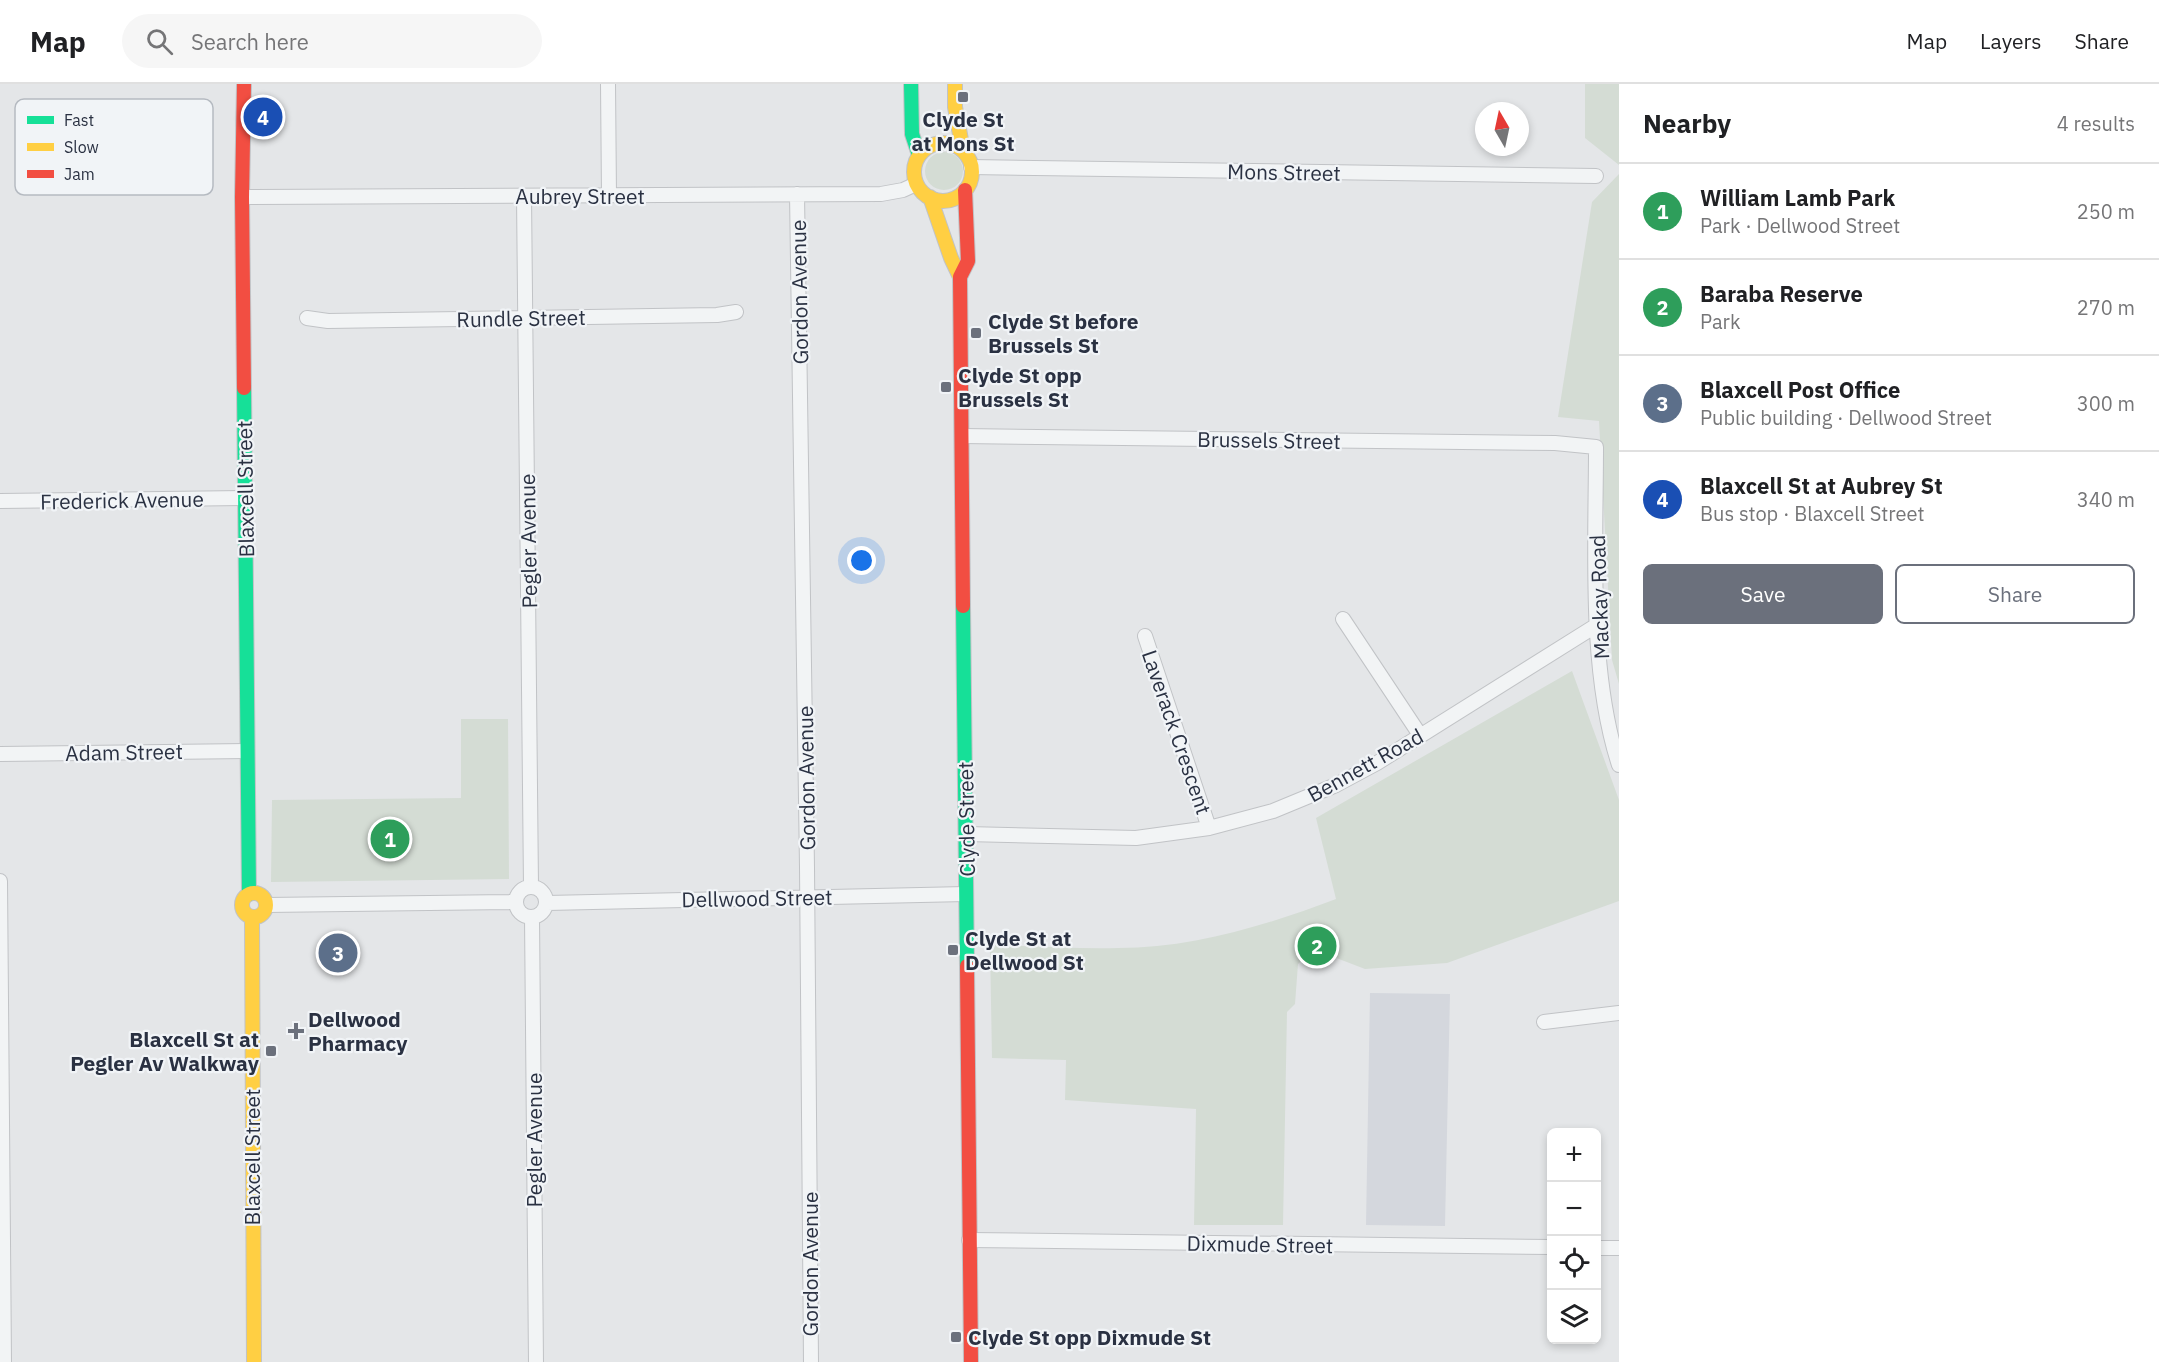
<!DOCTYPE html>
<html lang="en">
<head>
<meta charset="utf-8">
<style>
  :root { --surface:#fff; --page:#f6f6f6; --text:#202124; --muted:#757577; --line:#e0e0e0; --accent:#6b707c }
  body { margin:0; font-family:"IBM Plex Sans",sans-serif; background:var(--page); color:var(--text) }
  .controls { position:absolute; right:18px; bottom:18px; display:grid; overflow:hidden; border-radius:9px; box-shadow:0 3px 9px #0003 }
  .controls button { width:54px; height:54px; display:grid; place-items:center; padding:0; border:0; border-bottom:2px solid var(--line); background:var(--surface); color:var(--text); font:30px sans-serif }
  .compass { position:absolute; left:1475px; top:18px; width:54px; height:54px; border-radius:50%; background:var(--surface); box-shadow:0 3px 9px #0003; rotate:351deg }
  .you { position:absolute; left:862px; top:477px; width:21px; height:21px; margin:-15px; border:4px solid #fff; border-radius:50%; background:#1a73e8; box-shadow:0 0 0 9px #1a73e833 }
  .badge { display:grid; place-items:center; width:39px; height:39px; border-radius:50%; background:var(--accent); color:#fff; font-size:20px; font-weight:700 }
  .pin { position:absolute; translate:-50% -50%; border:3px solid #fff; box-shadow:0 2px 6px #0006 }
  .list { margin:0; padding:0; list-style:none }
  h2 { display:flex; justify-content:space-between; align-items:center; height:78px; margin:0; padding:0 24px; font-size:26px }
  h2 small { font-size:20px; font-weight:400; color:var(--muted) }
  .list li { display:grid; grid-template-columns:39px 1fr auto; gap:18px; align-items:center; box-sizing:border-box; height:96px; padding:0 24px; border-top:2px solid var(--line) }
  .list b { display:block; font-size:22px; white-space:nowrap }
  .list p { margin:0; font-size:20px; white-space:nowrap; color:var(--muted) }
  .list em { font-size:20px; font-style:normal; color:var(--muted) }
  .actions { display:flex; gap:12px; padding:18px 24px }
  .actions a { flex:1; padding:14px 0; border:2px solid var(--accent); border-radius:9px; text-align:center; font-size:21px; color:var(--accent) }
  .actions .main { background:var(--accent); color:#fff }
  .icon { flex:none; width:33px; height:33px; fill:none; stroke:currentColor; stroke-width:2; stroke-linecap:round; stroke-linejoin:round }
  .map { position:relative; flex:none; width:1619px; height:1278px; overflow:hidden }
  header { display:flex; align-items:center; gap:36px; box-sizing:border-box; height:84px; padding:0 30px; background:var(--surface); border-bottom:2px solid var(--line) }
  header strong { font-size:28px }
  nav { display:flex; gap:33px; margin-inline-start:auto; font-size:21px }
  .search { width:420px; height:54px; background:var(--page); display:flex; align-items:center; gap:15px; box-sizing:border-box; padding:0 21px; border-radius:33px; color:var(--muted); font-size:22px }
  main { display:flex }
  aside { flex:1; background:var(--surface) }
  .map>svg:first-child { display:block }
  .built { fill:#d4d7dd }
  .green { fill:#d4dcd4 }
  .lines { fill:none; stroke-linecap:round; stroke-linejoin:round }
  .street-casing { stroke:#c1c3c6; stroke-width:16 }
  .fast-casing { stroke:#c1c3c6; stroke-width:16 }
  .slow-casing { stroke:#c1c3c6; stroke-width:16 }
  .jam-casing { stroke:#c1c3c6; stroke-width:16 }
  .street { stroke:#f2f4f5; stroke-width:14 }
  .fast { stroke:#16e098; stroke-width:14 }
  .slow { stroke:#ffcf43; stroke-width:14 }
  .jam { stroke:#f24e42; stroke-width:14 }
  .poi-dot { fill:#6b707c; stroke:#f1f4f7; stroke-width:2 }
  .labels { text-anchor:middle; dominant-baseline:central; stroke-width:4.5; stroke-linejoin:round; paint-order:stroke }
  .poi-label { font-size:21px; font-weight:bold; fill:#2a3142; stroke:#f1f4f7; text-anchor:start }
  .street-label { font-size:21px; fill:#2a3142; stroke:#f1f4f7 }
  .key { fill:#f1f4f7; stroke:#b5bac1; stroke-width:1.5 }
  .key-label { font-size:16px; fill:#2a3142 }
</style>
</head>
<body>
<header>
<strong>Map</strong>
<div class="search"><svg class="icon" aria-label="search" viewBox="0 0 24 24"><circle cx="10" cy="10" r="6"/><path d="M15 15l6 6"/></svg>Search here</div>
<nav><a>Map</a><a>Layers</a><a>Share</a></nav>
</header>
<main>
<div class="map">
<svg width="1619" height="1278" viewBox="0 0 1619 1278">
  <rect width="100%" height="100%" fill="#e4e6e8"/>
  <path class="built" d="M1370 909 1450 910 1445 1142 1366 1141Z"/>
  <path class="green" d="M1585 0H1619V81L1585 54Z
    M925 87a19 19 0 1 1 38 0a19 19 0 1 1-38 0Z
    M1619 90V600L1612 576 1599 337 1558 333 1592 118Z
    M1572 587 1619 716V817L1447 879 1365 885 1326 870 1312 867 1298 880 1295 920 1287 928 1283 1141H1194L1196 1025 1065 1016 1066 976 992 974 990 861C1033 862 1076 865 1118 864 1193 864 1267 841 1336 815L1316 734Z
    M461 635H508L509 795 271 798 272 716 461 714Z"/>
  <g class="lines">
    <g class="street-casing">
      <path id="street" d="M608 0 609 111
        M971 83 1596 92
        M797 110 807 783 811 1278
        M524 112 531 802
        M242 113 881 110 903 106 916 100
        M307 234 328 237 717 231 736 228
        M962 352 1555 359 1596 363C1596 463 1588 586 1619 681
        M0 417 244 414
        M1343 535 1420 651
        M1145 552 1209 744
        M0 670 247 667
        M966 750 1136 754 1209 744 1273 727 1336 701 1377 679 1597 541
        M0 797 4 1278
        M516 818a15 15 0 1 1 30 0a15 15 0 1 1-30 0Z
        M547 819 966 810
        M266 821 516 818
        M532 833 536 1278
        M1544 938 1619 929
        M969 1156 1552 1163
        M1596 1164H1619"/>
    </g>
    <g class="fast-casing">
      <path id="fast" d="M911 0 912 50 919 71
        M244 304 249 810
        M963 522 967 882"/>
    </g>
    <g class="slow-casing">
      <path id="slow" d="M955 0V23L963 67
        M914 88a29 29 0 1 1 58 0a29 29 0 1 1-58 0Z
        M930 113 951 174 960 193
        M242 821a12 12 0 1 1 24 0a12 12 0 1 1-24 0Z
        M252 833 254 1278"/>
    </g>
    <g class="jam-casing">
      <path id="jam" d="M244 304 242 113 244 0
        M963 522 960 193 968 177 965 106
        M967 882 971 1278"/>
    </g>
    <use href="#street" class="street"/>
    <use href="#fast" class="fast"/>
    <use href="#slow" class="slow"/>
    <use href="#jam" class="jam"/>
  </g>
  <g class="poi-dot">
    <rect x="957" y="7" width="12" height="12" rx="3"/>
    <rect x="970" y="243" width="12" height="12" rx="3"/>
    <rect x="940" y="297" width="12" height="12" rx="3"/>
    <rect x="947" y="860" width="12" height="12" rx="3"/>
    <path d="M293 938h6v6h6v6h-6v6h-6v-6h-6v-6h6z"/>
    <rect x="265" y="961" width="12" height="12" rx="3"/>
    <rect x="950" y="1247" width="12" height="12" rx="3"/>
  </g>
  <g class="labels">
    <g class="poi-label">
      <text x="963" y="35" text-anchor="middle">Clyde St<tspan x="963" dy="24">at Mons St</tspan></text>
      <text x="988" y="237">Clyde St before<tspan x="988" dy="24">Brussels St</tspan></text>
      <text x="958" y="291">Clyde St opp<tspan x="958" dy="24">Brussels St</tspan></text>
      <text x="965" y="854">Clyde St at<tspan x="965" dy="24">Dellwood St</tspan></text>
      <text x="308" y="935">Dellwood<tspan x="308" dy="24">Pharmacy</tspan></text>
      <text x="259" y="955" text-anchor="end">Blaxcell St at<tspan x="259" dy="24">Pegler Av Walkway</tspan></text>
      <text x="968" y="1253">Clyde St opp Dixmude St</text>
    </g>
    <g class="street-label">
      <text transform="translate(1284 88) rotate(1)">Mons Street</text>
      <text x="580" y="112">Aubrey Street</text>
      <text transform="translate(799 208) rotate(-91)">Gordon Avenue</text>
      <text transform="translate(521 234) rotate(-1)">Rundle Street</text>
      <text transform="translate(1269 356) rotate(1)">Brussels Street</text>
      <text transform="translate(245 405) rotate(-91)">Blaxcell Street</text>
      <text transform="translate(122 416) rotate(-1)">Frederick Avenue</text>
      <text transform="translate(528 457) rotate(-91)">Pegler Avenue</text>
      <text transform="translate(1599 513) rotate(-92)">Mackay Road</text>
      <text transform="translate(1177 648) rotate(71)">Laverack Crescent</text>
      <text transform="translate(124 668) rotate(-1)">Adam Street</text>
      <text transform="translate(1365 681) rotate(-29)">Bennett Road</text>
      <text transform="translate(806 694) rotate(-91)">Gordon Avenue</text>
      <text transform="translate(966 735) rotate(-91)">Clyde Street</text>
      <text transform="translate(757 814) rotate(-1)">Dellwood Street</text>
      <text transform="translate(534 1056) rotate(-90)">Pegler Avenue</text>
      <text transform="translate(252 1073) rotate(-90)">Blaxcell Street</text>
      <text transform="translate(1260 1160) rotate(1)">Dixmude Street</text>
      <text transform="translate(810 1180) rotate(-90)">Gordon Avenue</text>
    </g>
  </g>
  <rect x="15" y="15" width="198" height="96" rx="9" class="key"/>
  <rect x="27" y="32" width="27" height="8" fill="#16e098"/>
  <rect x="27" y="59" width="27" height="8" fill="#ffcf43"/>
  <rect x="27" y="86" width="27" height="8" fill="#f24e42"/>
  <g class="key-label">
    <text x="64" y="42">Fast</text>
    <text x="64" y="69">Slow</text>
    <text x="64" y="96">Jam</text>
  </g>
</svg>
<div class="controls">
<button>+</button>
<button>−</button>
<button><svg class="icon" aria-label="locate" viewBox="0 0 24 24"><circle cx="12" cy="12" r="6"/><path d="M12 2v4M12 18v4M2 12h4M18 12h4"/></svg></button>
<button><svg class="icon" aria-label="layers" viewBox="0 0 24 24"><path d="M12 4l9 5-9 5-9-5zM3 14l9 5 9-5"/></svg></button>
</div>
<svg class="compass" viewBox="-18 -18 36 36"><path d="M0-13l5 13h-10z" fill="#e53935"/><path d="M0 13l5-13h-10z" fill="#757577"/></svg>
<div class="you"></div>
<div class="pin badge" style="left:390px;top:755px;background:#2e9e5b">1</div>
<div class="pin badge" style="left:1317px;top:862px;background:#2e9e5b">2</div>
<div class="pin badge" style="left:338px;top:869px;background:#5c6f8a">3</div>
<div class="pin badge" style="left:263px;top:33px;background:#1a4fb4">4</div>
</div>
<aside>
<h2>Nearby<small>4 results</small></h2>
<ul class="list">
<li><span class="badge" style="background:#2e9e5b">1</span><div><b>William Lamb Park</b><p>Park · Dellwood Street</p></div><em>250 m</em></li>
<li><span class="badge" style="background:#2e9e5b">2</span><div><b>Baraba Reserve</b><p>Park</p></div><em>270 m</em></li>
<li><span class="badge" style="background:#5c6f8a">3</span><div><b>Blaxcell Post Office</b><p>Public building · Dellwood Street</p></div><em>300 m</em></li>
<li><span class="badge" style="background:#1a4fb4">4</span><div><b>Blaxcell St at Aubrey St</b><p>Bus stop · Blaxcell Street</p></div><em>340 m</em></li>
</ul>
<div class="actions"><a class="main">Save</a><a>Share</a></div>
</aside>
</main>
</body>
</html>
